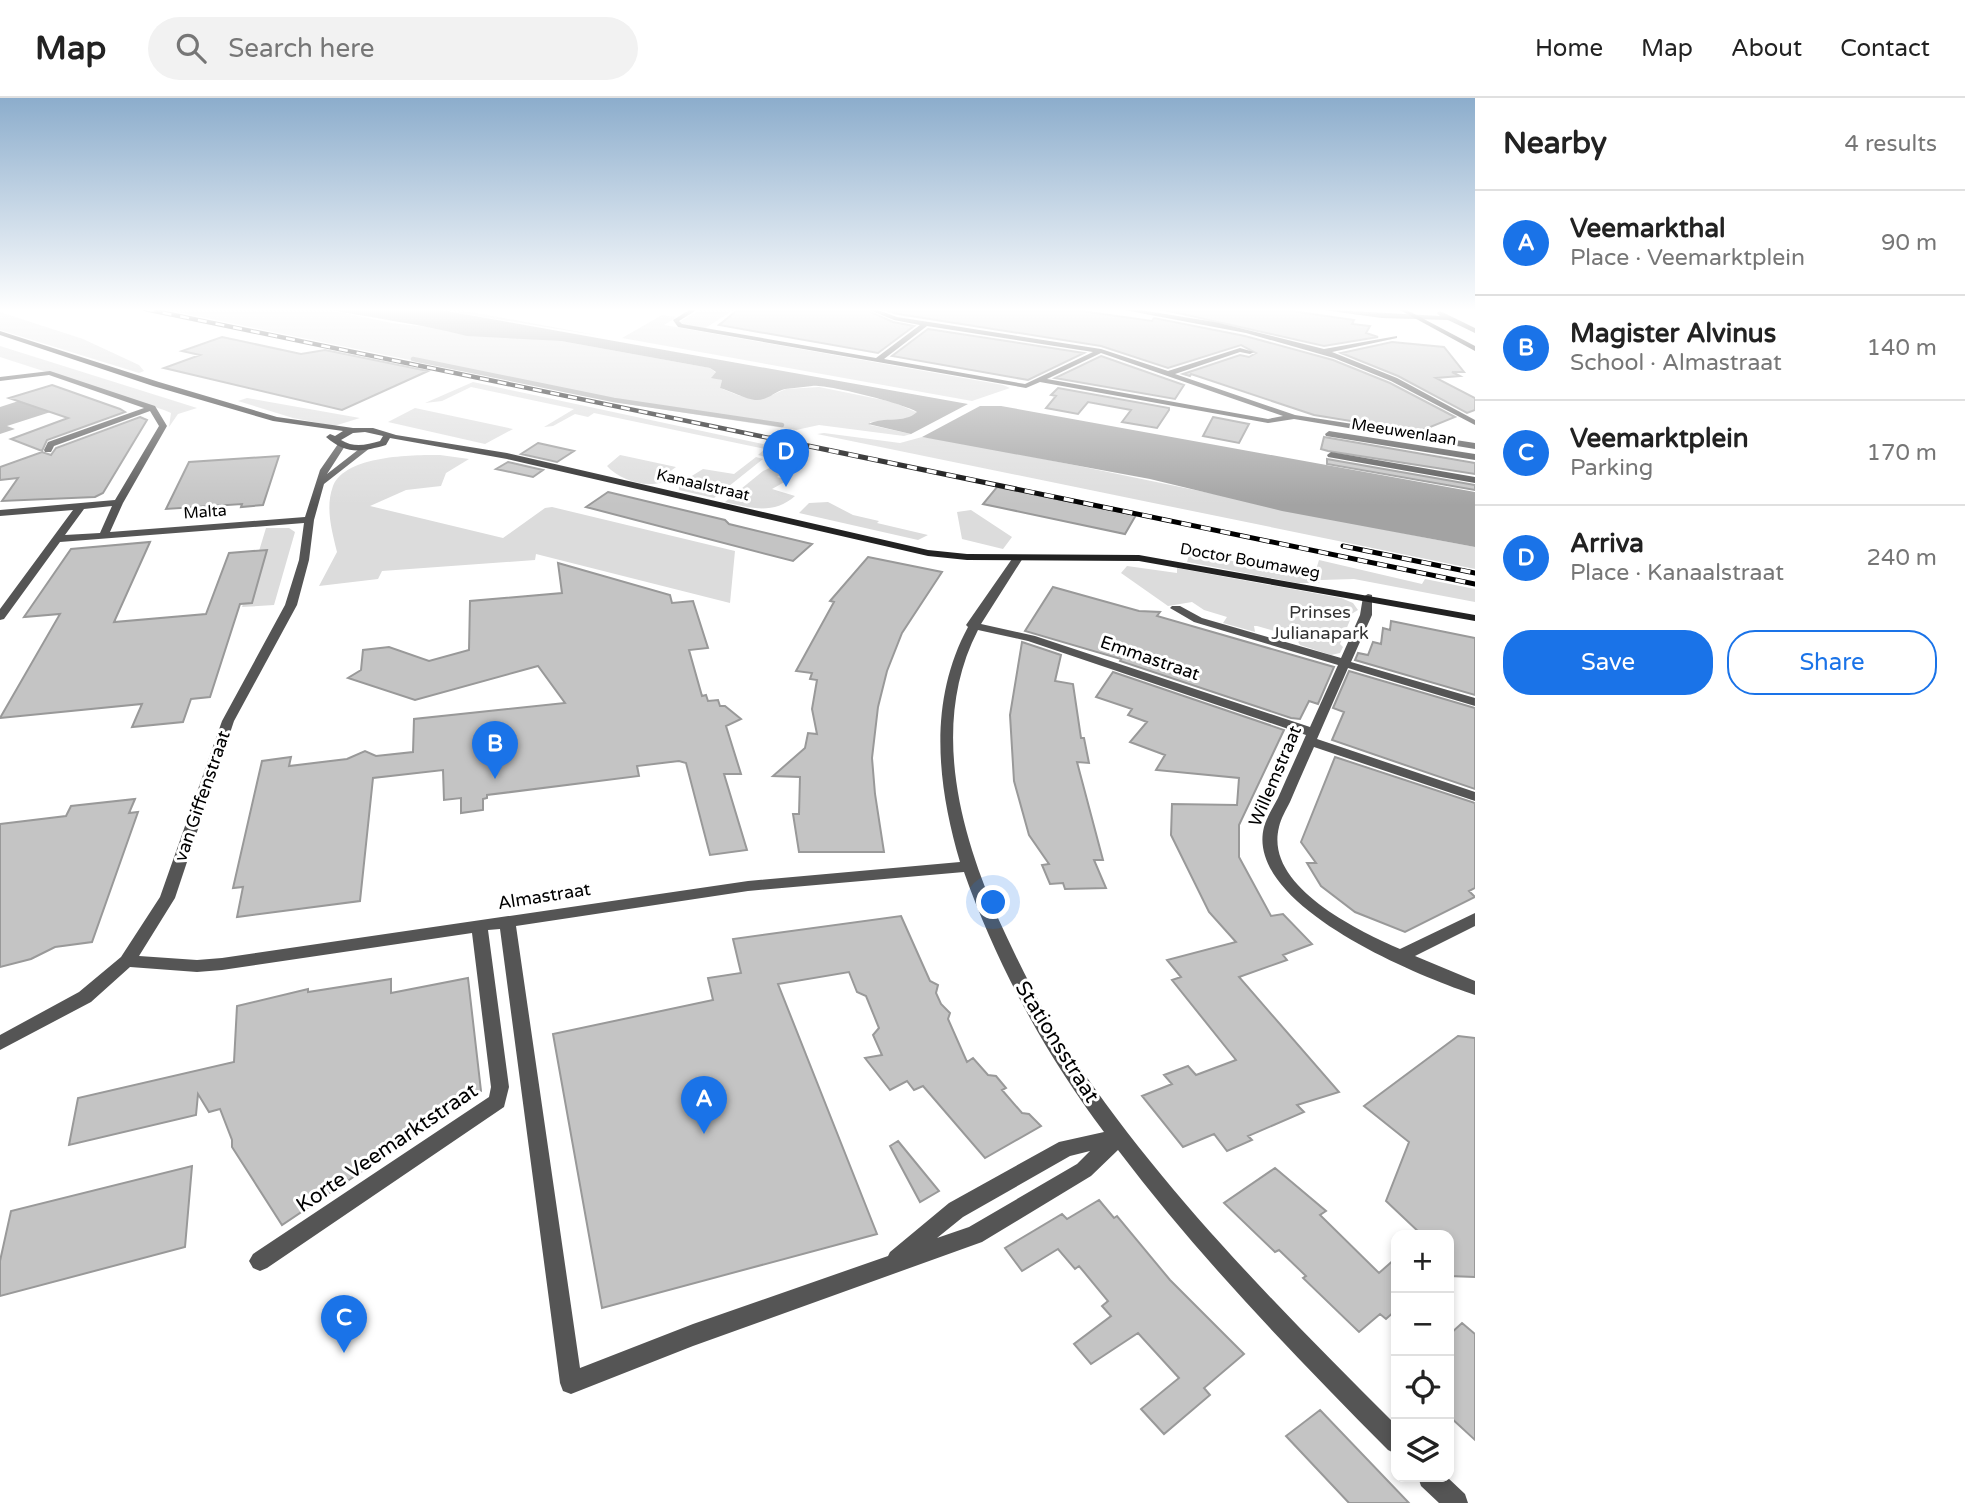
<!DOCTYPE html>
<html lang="en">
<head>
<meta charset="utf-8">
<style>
  :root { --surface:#fff; --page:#f2f2f2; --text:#222; --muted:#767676; --line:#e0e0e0; --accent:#1a73e8 }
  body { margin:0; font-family:"Varela Round",sans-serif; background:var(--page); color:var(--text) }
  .controls { position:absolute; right:21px; bottom:21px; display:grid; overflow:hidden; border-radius:14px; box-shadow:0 4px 10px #0003 }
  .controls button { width:63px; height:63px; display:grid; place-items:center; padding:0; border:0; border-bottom:2px solid var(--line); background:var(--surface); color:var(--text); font:35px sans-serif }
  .you { position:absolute; left:994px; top:805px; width:24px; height:24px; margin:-18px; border:5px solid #fff; border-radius:50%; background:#1a73e8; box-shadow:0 0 0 10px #1a73e833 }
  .badge { display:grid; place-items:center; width:46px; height:46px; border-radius:50%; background:var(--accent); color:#fff; font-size:23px; font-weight:700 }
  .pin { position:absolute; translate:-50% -58px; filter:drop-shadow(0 2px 4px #0008) }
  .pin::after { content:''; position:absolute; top:37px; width:24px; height:21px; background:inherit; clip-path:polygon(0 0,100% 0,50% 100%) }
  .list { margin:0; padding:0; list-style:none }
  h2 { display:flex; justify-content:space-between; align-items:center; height:91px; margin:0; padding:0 28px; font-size:30px }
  h2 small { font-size:23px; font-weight:400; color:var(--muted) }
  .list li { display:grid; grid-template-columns:46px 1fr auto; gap:21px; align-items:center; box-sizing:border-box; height:105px; padding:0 28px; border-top:2px solid var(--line) }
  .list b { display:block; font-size:26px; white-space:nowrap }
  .list p { margin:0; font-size:23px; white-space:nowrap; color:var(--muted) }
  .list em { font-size:23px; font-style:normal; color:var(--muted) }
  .actions { display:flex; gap:14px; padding:21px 28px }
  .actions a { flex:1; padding:16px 0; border:2px solid var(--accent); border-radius:28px; text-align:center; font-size:24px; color:var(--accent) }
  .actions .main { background:var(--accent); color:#fff }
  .icon { flex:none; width:38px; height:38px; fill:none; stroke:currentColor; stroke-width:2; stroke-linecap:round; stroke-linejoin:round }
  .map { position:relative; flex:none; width:1475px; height:1405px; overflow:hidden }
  header { display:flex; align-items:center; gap:42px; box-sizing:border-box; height:98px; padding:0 35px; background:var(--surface); border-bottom:2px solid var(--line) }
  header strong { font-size:33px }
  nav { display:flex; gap:38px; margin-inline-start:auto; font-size:24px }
  .search { width:490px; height:63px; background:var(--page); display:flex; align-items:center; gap:18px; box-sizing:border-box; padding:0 24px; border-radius:38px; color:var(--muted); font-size:26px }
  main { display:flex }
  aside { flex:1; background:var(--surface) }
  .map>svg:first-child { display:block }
  .green { fill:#dcdcdc }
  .water { fill:#a3a3a3 }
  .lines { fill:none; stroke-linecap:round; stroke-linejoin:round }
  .stream { stroke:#a3a3a3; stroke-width:4.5 }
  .building { fill:#c4c4c4; stroke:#999; stroke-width:2 }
  .minor { fill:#555; fill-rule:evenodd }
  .secondary { fill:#222; fill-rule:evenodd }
  .rail-far1-casing { stroke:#000; stroke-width:4.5 }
  .rail-casing { stroke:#000; stroke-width:5 }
  .rail-far1 { stroke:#fff; stroke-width:2.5; stroke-dasharray:9; stroke-linecap:butt }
  .rail { stroke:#fff; stroke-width:3.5; stroke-dasharray:10; stroke-linecap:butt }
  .labels { text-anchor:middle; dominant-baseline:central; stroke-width:6; stroke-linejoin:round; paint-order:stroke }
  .far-street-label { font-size:16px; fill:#000; stroke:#fff }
  .park-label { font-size:18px; fill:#333; stroke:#fff }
  .street-label { font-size:18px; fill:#000; stroke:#fff }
  .near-street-label { font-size:21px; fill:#000; stroke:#fff }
</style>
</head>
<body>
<header>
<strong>Map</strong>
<div class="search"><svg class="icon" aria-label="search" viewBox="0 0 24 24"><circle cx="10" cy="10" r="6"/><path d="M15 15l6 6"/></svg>Search here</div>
<nav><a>Home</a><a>Map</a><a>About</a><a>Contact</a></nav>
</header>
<main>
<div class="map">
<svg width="1475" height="1405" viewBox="0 0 1475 1405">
  <rect width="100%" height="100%" fill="#fff"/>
  <path class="green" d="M162 211H325L391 225 454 232 461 236 561 243 710 270 716 275 712 279 722 282 720 290 740 298 772 297 786 291 819 289 893 304 918 315 909 320 870 324V327L911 336 904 338 819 327 796 332 614 304Z
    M435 211H455L601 238Z
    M702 211H735L704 231 676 226Z
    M0 214 83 241 139 267 144 273 139 275 0 232Z
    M662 217 677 219 664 227 1003 287 1010 290 972 303 622 240Z
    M0 248 197 310 178 316 169 329 171 315 164 312 0 259Z
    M473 284 777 349V351L766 359 758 357 765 351 594 315 588 319 575 316 553 328 544 329 574 311 471 289 442 303 425 305Z
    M247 300 360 320 334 328 293 320 238 303Z
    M415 310 513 331 485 346 388 324Z
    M824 335 900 345 922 339 944 342C1122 374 1297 416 1475 449V471L817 336Z
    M440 357 469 361 446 375 441 388 406 392 370 408 503 440 545 410 552 409 735 453 730 505 536 456 535 462 382 473 378 481 319 488 337 454C332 433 325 410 333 388 346 357 412 357 440 357Z
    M620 357 625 358 676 369 665 377 670 380C653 393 620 383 607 368Z
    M756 359 763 361 714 400 679 392V386L703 371 734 376Z
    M781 365 792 367 777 379 788 382 772 391 795 398C774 417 750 410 725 404L763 373Z
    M828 404 853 417 879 423 877 425 928 437 918 442 799 415 809 405Z
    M971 412 1012 439 1003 451 962 441 957 414Z
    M266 430H289L295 434 274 507 242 509Z
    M1190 454 1312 480 1320 485H1297L1187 464Z
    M1319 462 1422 486 1425 481 1475 491V504L1354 481 1321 482 1314 478Z
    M1127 468 1177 475V470L1341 500 1353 505 1358 512 1353 515 1340 546 1343 549 1340 555 1331 557 1300 547 1295 539 1257 528H1254L1255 534 1223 525 1227 519 1204 512 1192 504 1168 508 1121 475Z"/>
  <path class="water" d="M325 211H435L968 306 911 336 868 326C884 318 904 326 917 314 905 306 826 286 812 288 804 289 794 290 785 291 774 294 767 303 755 302 746 301 730 293 720 290L722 282 711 280 716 274 710 270 561 243 467 238C421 226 372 220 325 211Z
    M56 291 88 302 7 328 15 331 0 336V309Z
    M980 308H1001L1475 394V449L1282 413 1150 381 922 339Z"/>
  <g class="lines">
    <path class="stream" d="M413 261 614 302 782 327"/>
  </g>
  <path class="building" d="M739 211H864L893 224 914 228 878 255 719 227Z
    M882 211H1067L1152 223 1154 220 1245 238 1333 262 1390 285 1455 319 1418 334 1314 317 1191 276 1190 278 1183 276 1240 257 1249 259 1256 255 1241 247 1168 270 1101 248 898 216Z
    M1160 211H1278L1354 222 1352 226 1370 228 1366 235 1378 239 1324 248Z
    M928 231 1084 255 1028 282 892 258Z
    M222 239 301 256 325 252 428 273 342 312 164 270 200 257 182 253Z
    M1392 244 1444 249 1464 274H1452L1460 278 1436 280 1475 300V312L1467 315 1398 278 1341 255Z
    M1101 258 1184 287 1175 301 1055 280Z
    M52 287 120 311 125 314 47 342 42 353 11 341 68 320 9 300Z
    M1058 290 1169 310V312L1157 330 1122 324 1131 312 1088 304 1078 316 1046 310 1056 298 1051 297Z
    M140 319 147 322 103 395 95 399 2 403 18 380 0 382V369L42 354 51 357 56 350Z
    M1213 319 1249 326 1239 345 1203 338Z
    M1324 339 1475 365V376L1328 353 1321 351Z
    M538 345 574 353 557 364 521 356Z
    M279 358 263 407 241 409 242 406 166 411 189 364Z
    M1327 361 1475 387V392L1327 366Z
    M508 364 543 372 533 379 496 371Z
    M997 389 1136 417 1125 436 983 406Z
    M608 394 725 422 729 426 812 446 793 463 586 409Z
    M150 444 114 524 206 516 229 455 267 452 252 505 240 506 210 599 191 601 183 624 132 629 142 606 0 620 60 516 24 519 71 451Z
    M868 459 942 474 902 535 887 573 878 609 872 660 875 696 884 754H799L793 716H799L800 679 773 678 805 650 808 635 817 636 812 611 817 582 810 581 812 575 796 573 834 504 830 503Z
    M558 465 670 497 672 505 693 503 708 550 689 552 702 598 706 597 708 603 718 602 720 608H725L741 621 726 628 741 676H724L747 752 710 757 686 665 679 663 637 668 639 678 487 697V700L483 701V712L461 715V700L444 702 443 672 373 680 360 803 237 819 243 789 233 790 262 663 291 659 289 668 347 661 365 653 376 658 413 654 414 621 565 605 538 568 415 602 348 580 361 572 363 552 389 549 429 563 469 552 470 503 562 495Z
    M1053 489 1139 513 1160 514 1157 518 1334 569 1318 606 1309 603 1300 621 1291 620 1120 563 1121 561 1025 533Z
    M1391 523 1475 540V597L1355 562 1358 555 1368 557 1373 544 1381 546 1383 530 1390 532Z
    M1022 544 1061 557 1055 583 1073 586 1081 640H1084L1089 665 1077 664 1103 762H1094L1106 790 1065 791 1063 785 1050 786 1042 767 1049 766 1029 737 1014 683 1010 617Z
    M1349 573 1475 610V691L1332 642 1344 614 1333 610Z
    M1113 574 1284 632 1239 727V759L1271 818 1283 816 1312 846 1283 857 1287 862 1239 879 1339 994 1297 1007 1304 1014 1248 1038 1252 1042 1227 1053 1214 1036 1183 1049 1142 998 1172 986 1164 977 1188 968 1196 977 1236 962 1172 882 1181 879 1167 862 1236 844 1209 814 1171 737 1172 706 1237 707 1239 680 1156 672 1165 657 1130 644 1147 624 1128 617 1132 611 1096 599Z
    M1335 659 1475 705V790L1469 793 1475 799 1405 834 1355 814 1321 788 1307 765H1316L1301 744Z
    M135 701 129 715 138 714 92 844 55 849 31 861 0 869V726L66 718 71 708Z
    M901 818 930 883 938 887 936 895 941 906 950 915 948 921 967 964 973 960 988 977 996 978 1006 990 1002 992 1022 1015 1029 1016 1041 1028 985 1060 923 988 914 992 907 983 890 992 865 960 882 957 873 937 879 930 866 898 857 894 849 874 778 886 877 1136 602 1210 553 936 713 902 708 880 741 875 733 841Z
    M468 880 481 993 282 1127 232 1049V1042L220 1011 209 1014 198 996 196 1017 69 1047 78 1000 234 964 237 908 308 891V894L391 881V895Z
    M1458 938 1475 940V1179L1449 1178V1137H1422L1386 1103 1409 1044 1364 1008Z
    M898 1043 939 1093 920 1104 890 1048Z
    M192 1068 185 1149 0 1198V1163L11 1113Z
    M1275 1070 1326 1113 1320 1117 1379 1175 1396 1160V1212L1386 1221 1380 1216 1359 1234 1303 1180 1306 1178 1279 1152 1275 1154 1224 1105Z
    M1099 1102 1114 1120 1117 1118 1170 1182 1244 1256 1204 1290 1210 1297 1164 1336 1141 1311 1179 1280 1138 1235 1091 1266 1074 1246 1111 1218 1102 1208 1108 1203 1079 1168 1075 1171 1058 1151 1022 1173 1005 1150 1062 1116 1067 1121Z
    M1462 1225 1475 1236V1342L1449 1318V1237Z
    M1320 1312 1409 1405H1349L1286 1338Z"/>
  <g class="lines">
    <path class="minor" d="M691 211H698L679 223 682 226 876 260 920 227 894 222 867 211H875L897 219 1101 251 1168 273 1240 250 1254 254 1250 256 1240 254 1175 276 1295 317 1475 345V351L1294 321 1268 325 1040 284 1026 290 678 229 673 222ZM927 228 1093 254 1025 286 884 261ZM1101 255 1283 318 1268 321 1047 281Z
      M1119 211H1134L1215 224 1324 251 1397 238V240L1332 254 1397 280 1475 322V327L1391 283 1334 260 1246 235Z
      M1316 211 1440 218 1437 215 1440 213 1475 230V235L1448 222 1382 220Z
      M50 273 155 308 167 328 123 405 110 434 305 419 320 372 338 346 345 348 327 376 363 348 370 350 324 386 314 422 309 462 297 507 234 623 175 800 139 858 197 862 222 860 748 783 960 764C937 686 928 603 968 529L966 527 1014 458 1018 457 1023 460 981 526 1035 538 1310 629 1338 567 1194 524 1170 510 1172 508H1180L1202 520 1341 560 1360 517 1363 499 1368 496 1372 497V517L1351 564 1475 600V608L1348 570 1317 641 1475 694V703L1314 649C1306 667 1298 685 1290 704 1286 712 1281 720 1279 729 1264 788 1357 832 1400 851L1475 815V828L1415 858 1475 883V897C1417 878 1244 807 1264 729 1267 719 1273 709 1278 700 1287 679 1297 658 1306 637L1028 543 978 532C931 623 958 729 997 818 1017 861 1037 904 1063 944 1156 1087 1276 1207 1396 1327V1356L1388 1352C1293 1256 1199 1159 1118 1052L1091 1078 982 1144 693 1248 571 1296 563 1293 560 1285 500 831 488 832 509 989 504 1009 267 1170 260 1173 253 1170 249 1163 253 1156 489 999 491 989 472 835 222 872 197 874 130 869 91 904 0 952V937L79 894 121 859 160 799 222 623 285 507 299 462 304 425 60 444 4 521 0 522V511L73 412 0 418V412L115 402 159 328 150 313 54 348 51 354H45L44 352 48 344 144 310 49 277 0 283V279ZM112 408 100 435 65 437 84 411ZM964 774C996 865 1045 956 1104 1034L1059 1044 949 1105 890 1154 888 1158 693 1226 580 1270 516 828 748 793ZM1090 1053 1077 1066 969 1129 937 1140 963 1119 1070 1058Z
      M1329 333 1475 356V362L1326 338 1325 336Z
      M1331 354 1475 379V385L1328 359 1327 357Z
      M1418 1379H1447L1465 1396 1468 1405H1439L1421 1388Z"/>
    <path class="secondary" d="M1398 211H1405L1475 248V253Z
      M0 233 159 284 277 319 353 330H373L396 337 507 355 928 452 967 456 1139 457 1475 517V523L1139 463 967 462 928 458 507 361 390 340 386 347C361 354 347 357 326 339L330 336 335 338 343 333 273 323 153 288 0 237ZM365 334 383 338 380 343C366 347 354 350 341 342L353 335Z"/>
    <g class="rail-far1-casing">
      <path id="rail-far1" d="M145 211 779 342"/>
    </g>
    <g class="rail-casing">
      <path id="rail" d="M770 340 1475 486
        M1343 448 1475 475"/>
    </g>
    <use href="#rail-far1" class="rail-far1"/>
    <use href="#rail" class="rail"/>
  </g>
  <linearGradient id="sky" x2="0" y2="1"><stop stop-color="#8cadcc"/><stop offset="0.52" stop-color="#fff"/><stop offset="1" stop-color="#fff" stop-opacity="0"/></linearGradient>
  <rect width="1475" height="407" fill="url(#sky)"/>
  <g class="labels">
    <g class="far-street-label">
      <text transform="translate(1404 334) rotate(9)">Meeuwenlaan</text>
      <text transform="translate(703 387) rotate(13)">Kanaalstraat</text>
      <text transform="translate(205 414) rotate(-4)">Malta</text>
      <text transform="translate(1250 463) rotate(10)">Doctor Boumaweg</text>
    </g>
    <g class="park-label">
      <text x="1320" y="514">Prinses<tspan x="1320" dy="21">Julianapark</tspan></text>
    </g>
    <g class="street-label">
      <text transform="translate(1150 560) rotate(19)">Emmastraat</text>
      <text transform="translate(1275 678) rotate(-67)">Willemstraat</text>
      <text transform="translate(202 698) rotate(-71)">van Giffenstraat</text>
      <text transform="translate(544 798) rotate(-9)">Almastraat</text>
    </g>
    <g class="near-street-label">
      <text transform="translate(1057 944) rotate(58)">Stationsstraat</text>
      <text transform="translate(387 1050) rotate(-34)">Korte Veemarktstraat</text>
    </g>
  </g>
</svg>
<div class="controls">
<button>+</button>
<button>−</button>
<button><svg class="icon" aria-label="locate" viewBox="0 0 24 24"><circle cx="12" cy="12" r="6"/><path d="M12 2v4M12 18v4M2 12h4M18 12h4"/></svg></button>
<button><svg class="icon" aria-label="layers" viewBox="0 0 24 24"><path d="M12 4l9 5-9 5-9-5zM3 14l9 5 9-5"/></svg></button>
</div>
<div class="you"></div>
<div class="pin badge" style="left:704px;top:1036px">A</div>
<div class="pin badge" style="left:495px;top:681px">B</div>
<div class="pin badge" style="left:344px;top:1255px">C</div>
<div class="pin badge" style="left:786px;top:389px">D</div>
</div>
<aside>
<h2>Nearby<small>4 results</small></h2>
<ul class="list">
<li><span class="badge">A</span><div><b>Veemarkthal</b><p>Place · Veemarktplein</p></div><em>90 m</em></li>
<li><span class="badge">B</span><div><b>Magister Alvinus</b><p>School · Almastraat</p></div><em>140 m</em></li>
<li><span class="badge">C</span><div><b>Veemarktplein</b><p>Parking</p></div><em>170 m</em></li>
<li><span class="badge">D</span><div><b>Arriva</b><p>Place · Kanaalstraat</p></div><em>240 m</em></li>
</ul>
<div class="actions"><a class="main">Save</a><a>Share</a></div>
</aside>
</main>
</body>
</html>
